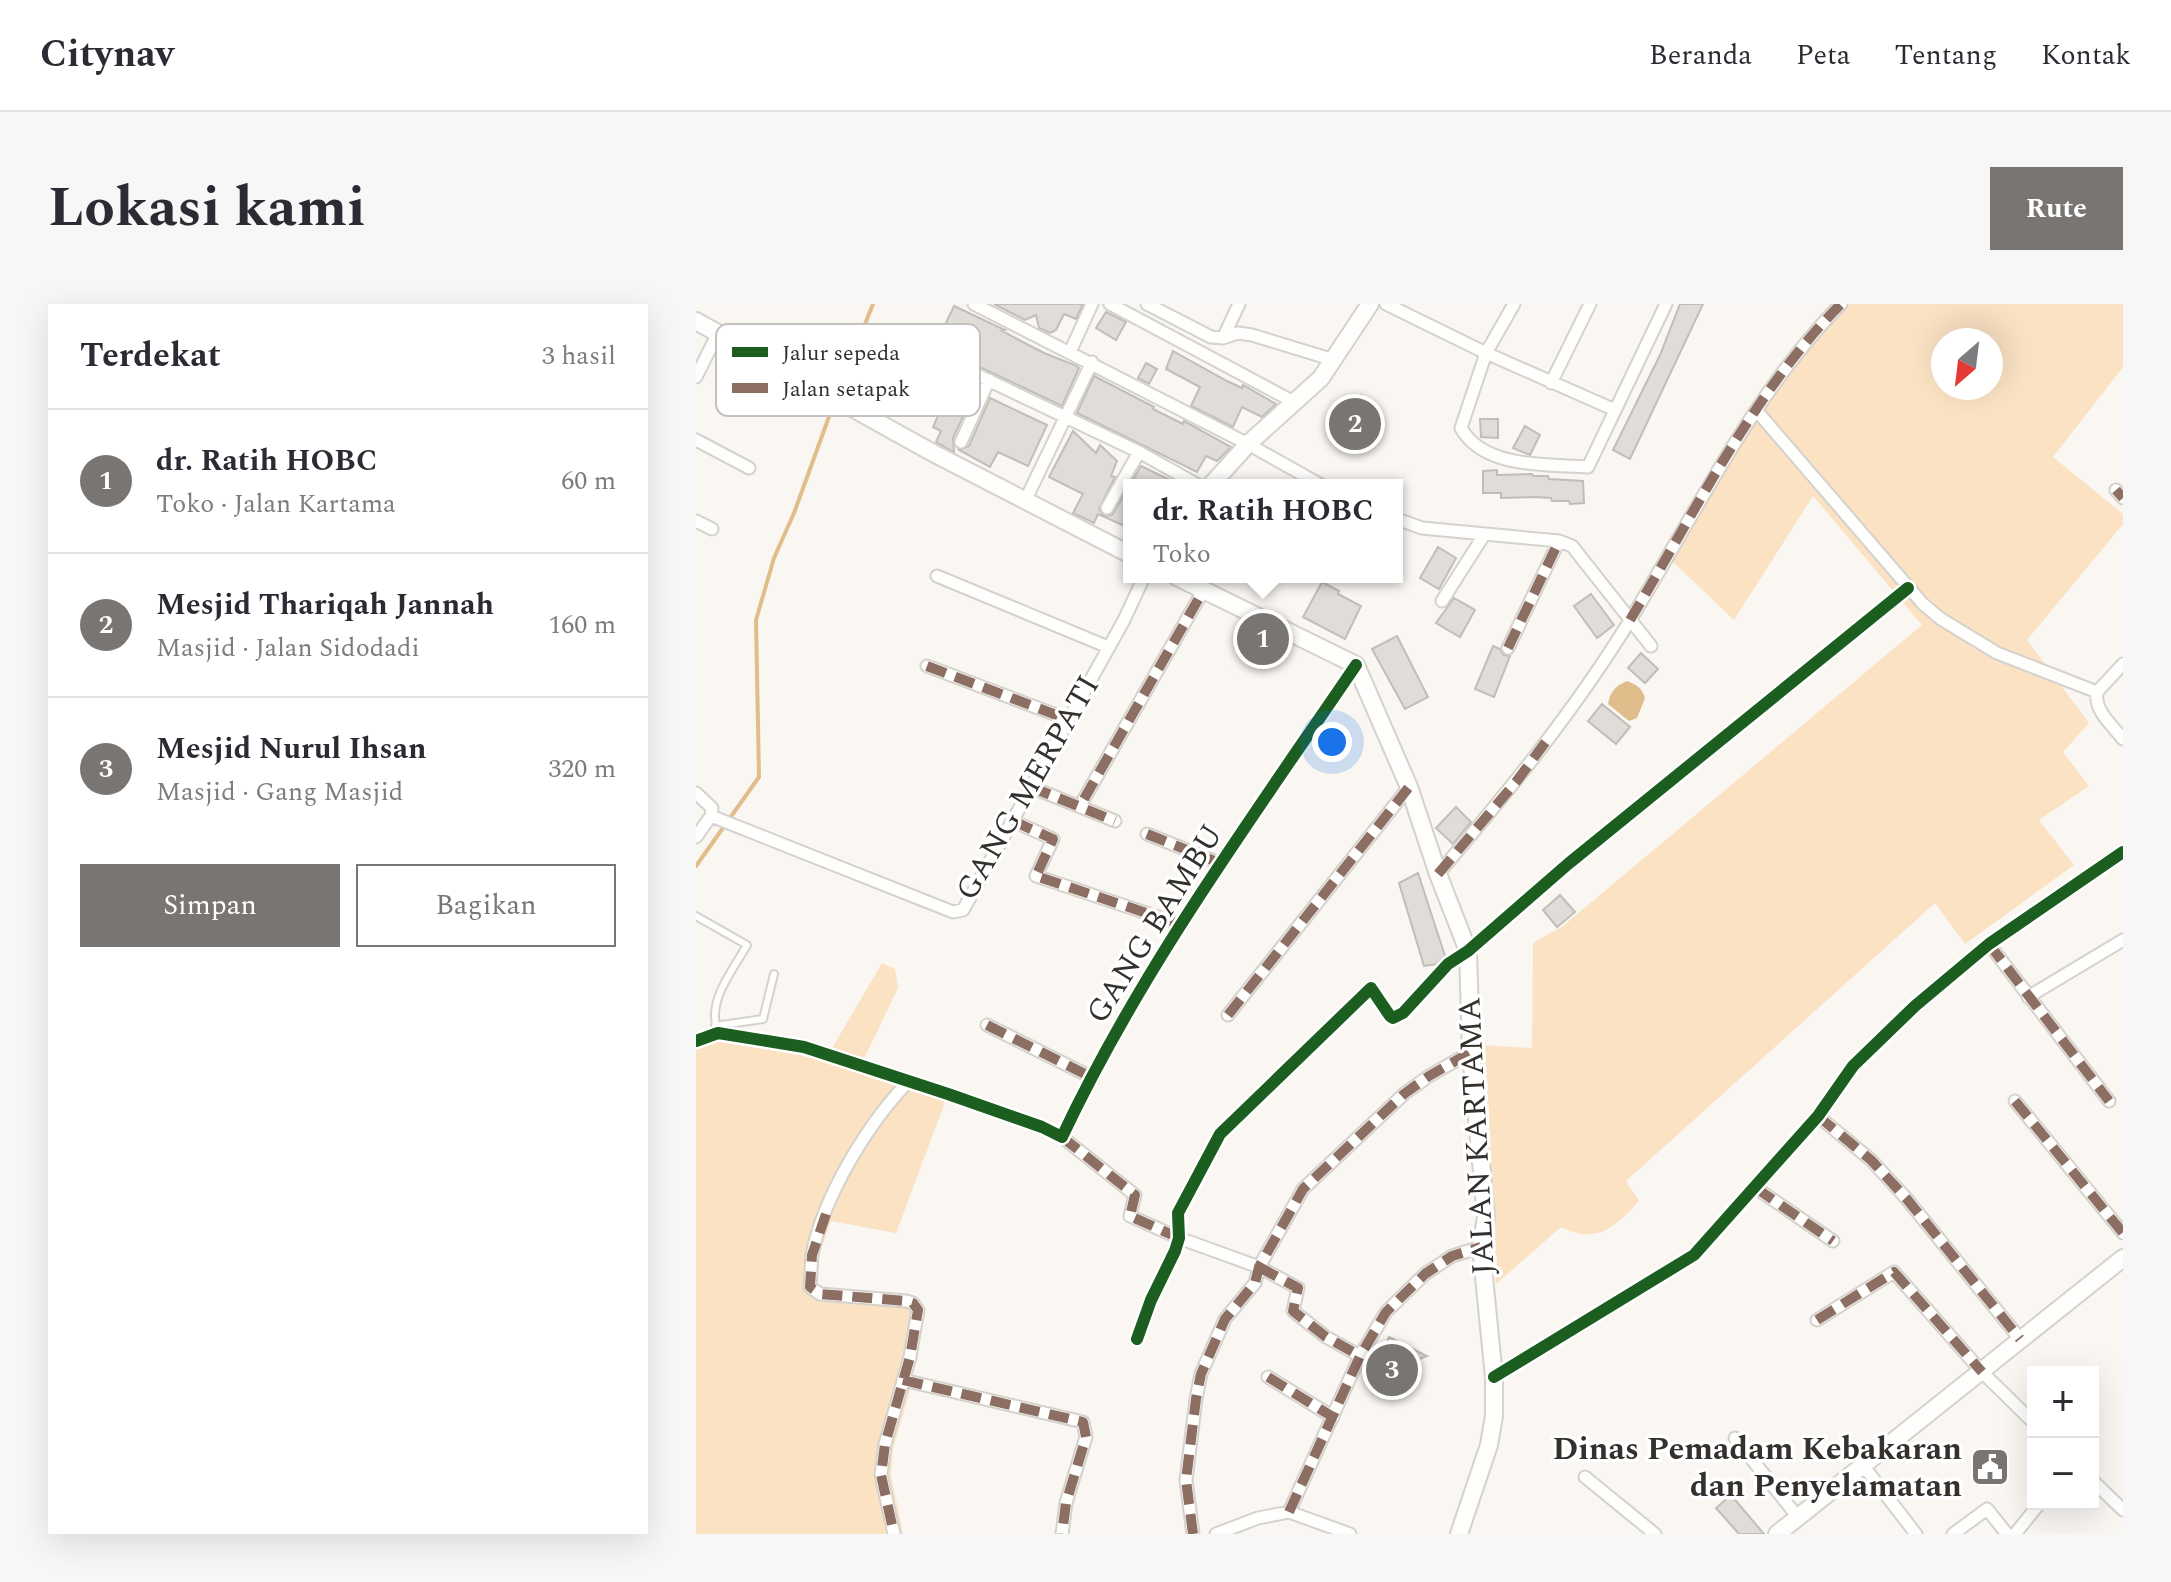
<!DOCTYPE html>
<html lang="id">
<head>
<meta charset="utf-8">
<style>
  :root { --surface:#fff; --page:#f7f7f7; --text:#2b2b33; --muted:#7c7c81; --line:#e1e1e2; --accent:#797572 }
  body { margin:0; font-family:Spectral,serif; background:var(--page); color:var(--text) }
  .controls { position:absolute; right:24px; bottom:24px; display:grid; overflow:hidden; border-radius:0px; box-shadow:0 8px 32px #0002 }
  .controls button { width:72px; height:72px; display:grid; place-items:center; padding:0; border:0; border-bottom:2px solid var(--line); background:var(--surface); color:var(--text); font:40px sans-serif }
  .compass { position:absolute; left:1235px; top:24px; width:72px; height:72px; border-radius:50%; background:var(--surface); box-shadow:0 8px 32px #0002; rotate:208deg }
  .you { position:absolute; left:636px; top:438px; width:28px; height:28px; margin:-20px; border:6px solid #fff; border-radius:50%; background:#1a73e8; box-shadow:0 0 0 12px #1a73e833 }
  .badge { display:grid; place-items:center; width:52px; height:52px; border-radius:50%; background:var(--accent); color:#fff; font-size:26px; font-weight:700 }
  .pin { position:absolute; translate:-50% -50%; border:4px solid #fff; box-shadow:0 2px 8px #0006 }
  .popup { position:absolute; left:427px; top:175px; width:280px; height:104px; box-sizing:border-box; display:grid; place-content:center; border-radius:0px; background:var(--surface); filter:drop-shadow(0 2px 6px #0005); font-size:26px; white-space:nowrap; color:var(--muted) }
  .popup b { font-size:30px; color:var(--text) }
  .popup::after { content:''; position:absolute; left:50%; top:100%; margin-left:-16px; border:16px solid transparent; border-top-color:var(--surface) }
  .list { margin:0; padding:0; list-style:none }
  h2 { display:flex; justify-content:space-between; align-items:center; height:104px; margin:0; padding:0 32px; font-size:34px }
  h2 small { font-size:26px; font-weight:400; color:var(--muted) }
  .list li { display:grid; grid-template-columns:52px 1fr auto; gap:24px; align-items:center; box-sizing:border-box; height:144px; padding:0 32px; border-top:2px solid var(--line) }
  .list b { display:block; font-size:30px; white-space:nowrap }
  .list p { margin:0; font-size:26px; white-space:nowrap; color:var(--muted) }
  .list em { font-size:26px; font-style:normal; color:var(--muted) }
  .actions { display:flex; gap:16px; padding:24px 32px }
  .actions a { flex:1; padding:18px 0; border:2px solid var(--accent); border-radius:0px; text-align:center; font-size:28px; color:var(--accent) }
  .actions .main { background:var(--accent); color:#fff }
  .map { position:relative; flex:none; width:1427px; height:1230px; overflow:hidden; border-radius:0px }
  header { display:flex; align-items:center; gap:48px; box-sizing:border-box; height:112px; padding:0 40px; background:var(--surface); border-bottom:2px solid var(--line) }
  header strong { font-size:38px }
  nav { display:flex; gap:44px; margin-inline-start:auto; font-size:28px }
  .intro { display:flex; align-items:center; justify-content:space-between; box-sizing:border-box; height:192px; padding:0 48px }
  h1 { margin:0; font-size:56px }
  .button { padding:20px 36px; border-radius:0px; background:var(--accent); color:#fff; font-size:28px; font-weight:700 }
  main { display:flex; gap:48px; padding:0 48px }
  aside { flex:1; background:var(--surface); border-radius:0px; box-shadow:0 8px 32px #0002 }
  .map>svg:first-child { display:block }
  .green { fill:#fae2c3; fill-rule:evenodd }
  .water { fill:#e2bd8c }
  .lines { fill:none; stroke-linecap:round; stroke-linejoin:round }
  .stream { stroke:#e2bd8c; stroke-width:4 }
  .building { fill:#e0ddd9; stroke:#c1bdb9; stroke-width:2 }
  .lane-casing { stroke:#d5d2ce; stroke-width:10 }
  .street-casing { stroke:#d5d2ce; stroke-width:15 }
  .secondary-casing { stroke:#d5d2ce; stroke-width:20 }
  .lane { stroke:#fefefd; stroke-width:6 }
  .street { stroke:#fefefd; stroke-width:11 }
  .secondary { stroke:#fefefd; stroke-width:16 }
  .quiet { stroke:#8d6e63; stroke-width:10; stroke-dasharray:20 10; stroke-linecap:butt }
  .cycleway-casing { stroke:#fff; stroke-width:17 }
  .cycleway { stroke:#1b5e20; stroke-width:12 }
  .labels { text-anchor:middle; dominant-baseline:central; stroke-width:7; stroke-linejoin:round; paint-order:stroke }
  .street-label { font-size:32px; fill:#33302d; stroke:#fff }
  .poi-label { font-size:32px; font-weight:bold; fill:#33302d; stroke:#fff; text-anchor:end }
  .key { fill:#fff; stroke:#c2c1c0; stroke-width:2 }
  .key-label { font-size:22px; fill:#33302d }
</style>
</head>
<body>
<header>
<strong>Citynav</strong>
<nav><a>Beranda</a><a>Peta</a><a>Tentang</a><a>Kontak</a></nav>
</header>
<div class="intro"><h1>Lokasi kami</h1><a class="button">Rute</a></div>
<main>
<aside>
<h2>Terdekat<small>3 hasil</small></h2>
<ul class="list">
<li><span class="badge">1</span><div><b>dr. Ratih HOBC</b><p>Toko · Jalan Kartama</p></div><em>60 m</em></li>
<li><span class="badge">2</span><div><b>Mesjid Thariqah Jannah</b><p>Masjid · Jalan Sidodadi</p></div><em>160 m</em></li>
<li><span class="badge">3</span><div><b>Mesjid Nurul Ihsan</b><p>Masjid · Gang Masjid</p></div><em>320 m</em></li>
</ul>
<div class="actions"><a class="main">Simpan</a><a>Bagikan</a></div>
</aside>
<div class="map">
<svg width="1427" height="1230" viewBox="0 0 1427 1230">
  <rect width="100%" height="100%" fill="#faf6f1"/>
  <path class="green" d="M1153 0H1427V63L1357 153 1427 210V220L1331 336 1393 419 1367 448 1393 482 1343 516 1378 561 1269 640 1239 599 930 877 943 897C919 923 901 941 865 923L800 980 794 837 785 741 836 744 837 639 867 622 1226 321 1117 192 1038 316 974 255C1028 167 1081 76 1153 0ZM1247 36H1295V84H1247Z
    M186 659 199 665 202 684 165 761 252 790 200 929 135 917 122 954 119 984 211 995 224 1006 216 1080 197 1145 195 1171 207 1230H0V737L22 729 132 751Z"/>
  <path class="water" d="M931 377C941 381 946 384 949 394L941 414 933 417 912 400C914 388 919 382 931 377Z"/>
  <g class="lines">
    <path class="stream" d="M141 90 177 0
      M0 562 63 473 60 316 78 254 98 209 138 99"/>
  </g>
  <path class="building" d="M298 0H387L380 15 368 10 360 26 354 29 343 24 340 11 329 16Z
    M984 0H1007L934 155 917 146 964 51Z
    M258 2 309 26 306 27 348 49 381 62 383 64 366 102 248 46 257 25 249 21Z
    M410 8 430 18 420 36 400 24Z
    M477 47 531 77 546 84 547 81 580 100 566 113 546 103 537 123 495 102 504 83 470 65Z
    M450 59 461 65 453 80 442 74Z
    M247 64 276 78 273 85 279 87 257 134 258 148 240 138 245 127 237 123 246 103 229 92Z
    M398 72 458 103 457 105 487 120 488 117 535 143 521 157 510 152 501 168 381 109Z
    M665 91 687 125 655 146 633 113Z
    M294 94 351 121 332 162 302 148 294 163 263 146 273 142Z
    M784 115H802V134L785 133Z
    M829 122 844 131 834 151 817 144Z
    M377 127 400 149 404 141 421 157 415 172 419 173 403 205 408 212 416 211 433 183V224L402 210 398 219 377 209 387 190 353 173Z
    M445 162 484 181H434Z
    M801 166V171L836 170 837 172H852L853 175 887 177 888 199 874 200 873 197H856L855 194 839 193 805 194V189H787V167Z
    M742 243 760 254 743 285 724 274Z
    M626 278 643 287 642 290 665 302 649 335 607 313Z
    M895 290 918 321 901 334 878 302Z
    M758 294 779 306 764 333 740 319Z
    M701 332 732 393 709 405 676 345Z
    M797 342 804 345 808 351 814 352 798 393 779 385Z
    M945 349 962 365 949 379 932 364Z
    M906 400 934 423 920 440 892 417Z
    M760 503 775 518 757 540 740 524Z
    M722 569 749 652 741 660 728 662 703 579Z
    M864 591 879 608 861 623 847 606Z
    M693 1033 731 1052 673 1073Z
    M1035 1191 1068 1230H1043L1020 1204Z"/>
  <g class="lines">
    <g class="lane-casing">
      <path id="lane" d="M0 612 51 641C36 668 10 697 22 729
        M19 722 67 715 78 670"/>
    </g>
    <g class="street-casing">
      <path id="street" d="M278 0 552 140 625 181
        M414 0 596 97
        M451 0 515 33 527 34 542 29 556 31 638 56
        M690 0 790 49 919 106
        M818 0 790 49 765 124C788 165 851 160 892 163L970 0
        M527 34 543 0
        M374 48 396 0
        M237 50 443 148 502 181
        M0 73 22 29
        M855 79 894 0
        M1060 106 1227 300 1245 315 1301 349 1401 388
        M0 136 53 164
        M265 138 293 76
        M1420 186 1427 194
        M329 197 396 58
        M411 204 443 148
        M701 215 726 224 863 237 876 242 955 342
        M0 217 16 225
        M241 272 412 343
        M746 297 788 231
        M812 344 863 237
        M1427 360 1401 388C1398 407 1416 421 1427 435
        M231 362 371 415
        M335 483 419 517
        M0 489 16 504 15 512
        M388 495 507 287
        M317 517 357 535 340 572 486 621
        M451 530 526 560
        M0 533 15 512 257 608 267 606 428 316 448 273
        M742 570C812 488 880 405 936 313 1001 207 1057 89 1145 0
        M1293 640 1413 797
        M1332 693 1427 636
        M532 711 713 483
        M291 721 397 774
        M0 737 22 729 108 743 252 790 346 823 366 833C445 665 556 514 660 361
        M1319 797 1427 929
        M1122 812 1175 856 1210 894 1324 1035
        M366 833 439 891 434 912 483 934 563 963 602 984 597 1007 630 1033 664 1052
        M1060 884 1137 937
        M1121 1016 1198 968 1286 1068 1337 1118
        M441 1035 455 996 479 947 483 934 482 909 524 830 675 684 694 712 697 714 707 709 752 660 772 647 872 560 1212 284
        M572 1073 637 1113
        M798 1073 998 951 1122 812 1157 762 1219 702 1293 640 1427 548
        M207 1076 387 1118 390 1133 370 1199 366 1230
        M1039 1134 1101 1212
        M1166 1160 1220 1230
        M889 1173 959 1230
        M1397 1177 1427 1206
        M593 1208 664 1052 690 1008 729 970 756 952 785 943
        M198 1230 185 1171 189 1140 214 1053 222 1006 217 999 210 997 124 990 114 983C115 972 115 961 116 951 127 893 172 819 213 777
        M497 1230 490 1176 500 1095 505 1070 529 1015 559 979 563 963 607 885 708 790 733 772 775 748
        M520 1230 562 1214 593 1208 654 1230
        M1257 1230 1291 1205 1311 1230
        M1319 1230 1343 1200"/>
    </g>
    <g class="secondary-casing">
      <path id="secondary" d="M0 17 237 149 433 250
        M515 181 552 140 625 74 674 0
        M481 273 660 361 713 483 742 570 772 647 775 748 790 913 785 943 798 1073V1112L793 1141 763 1230
        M1081 1230 1427 954"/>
    </g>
    <use href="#lane" class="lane"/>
    <use href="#street" class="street"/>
    <use href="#secondary" class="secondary"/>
    <path class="quiet" d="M1420 186 1427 194
      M934 316C998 210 1057 88 1145 0
      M812 344 863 237
      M231 362 371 415
      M335 483 419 517
      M388 495 507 287
      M317 517 357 535 340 572 486 621
      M451 530 526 560
      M742 570 820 478 854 432
      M1293 640 1413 797
      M532 711 713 483
      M291 721 397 774
      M1319 797 1427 929
      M1122 812 1175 856 1210 894 1324 1035
      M366 833 439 891 434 912 483 934
      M1060 884 1137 937
      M130 910 116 951 114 983 124 990 210 997 217 999 222 1006 214 1053 189 1140 185 1171 198 1230
      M563 963 602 984 597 1007 630 1033 664 1052
      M1121 1016 1198 968 1286 1068
      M572 1073 637 1113
      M207 1076 387 1118 390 1133 370 1199 366 1230
      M593 1208 664 1052 690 1008 729 970 756 952 785 943
      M497 1230 490 1176 500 1095 505 1070 529 1015 559 979 563 963 607 885 708 790 733 772 775 748"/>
    <g class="cycleway-casing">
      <path id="cycleway" d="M0 737 22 729 108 743 252 790 346 823 366 833C445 665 556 514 660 361
        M441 1035 455 996 479 947 483 934 482 909 524 830 675 684 694 712 697 714 707 709 752 660 772 647 872 560 1212 284
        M798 1073 998 951 1122 812 1157 762 1219 702 1293 640 1427 548"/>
    </g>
    <use href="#cycleway" class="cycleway"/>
  </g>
  <defs>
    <g id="civic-square" transform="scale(2)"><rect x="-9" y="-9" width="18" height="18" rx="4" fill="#797572" stroke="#fff"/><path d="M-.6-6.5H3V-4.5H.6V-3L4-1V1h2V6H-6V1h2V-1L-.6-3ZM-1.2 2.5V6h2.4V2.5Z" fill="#fff"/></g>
  </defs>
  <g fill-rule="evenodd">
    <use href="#civic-square" x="1294" y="1163"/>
  </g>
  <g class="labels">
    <g class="street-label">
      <text transform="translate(332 484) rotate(-60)">GANG MERPATI</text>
      <text transform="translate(459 620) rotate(-58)">GANG BAMBU</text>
      <text transform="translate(781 832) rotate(-93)">JALAN KARTAMA</text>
    </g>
    <g class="poi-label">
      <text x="1266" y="1145">Dinas Pemadam Kebakaran<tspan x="1266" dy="37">dan Penyelamatan</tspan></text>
    </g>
  </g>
  <rect x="20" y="20" width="264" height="92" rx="12" class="key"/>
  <rect x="36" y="43" width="36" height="10" fill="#1b5e20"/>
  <rect x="36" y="79" width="36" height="10" fill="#8d6e63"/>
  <g class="key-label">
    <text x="86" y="56">Jalur sepeda</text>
    <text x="86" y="92">Jalan setapak</text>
  </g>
</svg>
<div class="controls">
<button>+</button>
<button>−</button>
</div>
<svg class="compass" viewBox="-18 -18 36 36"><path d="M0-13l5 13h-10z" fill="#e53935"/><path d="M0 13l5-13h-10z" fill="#7c7c81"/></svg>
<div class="you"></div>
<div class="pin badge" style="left:567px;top:335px">1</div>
<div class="popup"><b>dr. Ratih HOBC</b>Toko</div>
<div class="pin badge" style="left:659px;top:120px">2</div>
<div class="pin badge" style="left:696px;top:1066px">3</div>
</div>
</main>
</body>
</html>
